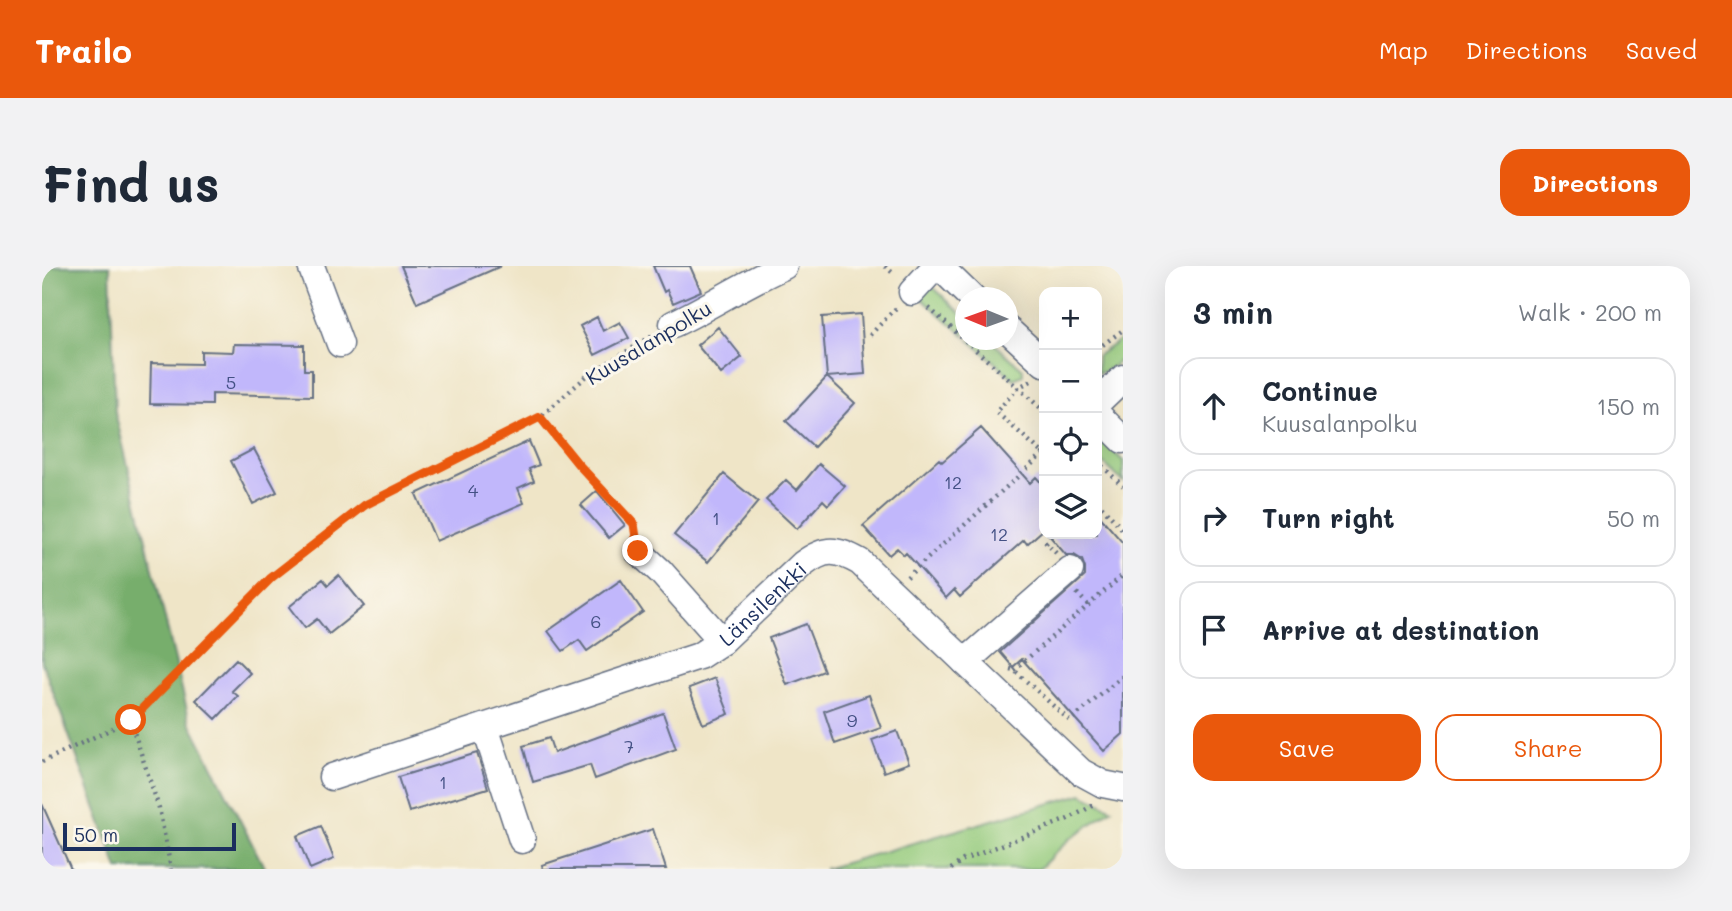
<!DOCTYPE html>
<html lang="en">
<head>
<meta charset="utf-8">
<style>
  :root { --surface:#fff; --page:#f2f2f3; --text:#1f2937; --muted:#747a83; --line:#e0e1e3; --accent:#ea580c }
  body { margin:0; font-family:Mali,sans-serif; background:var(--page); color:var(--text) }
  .controls { position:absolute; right:21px; top:21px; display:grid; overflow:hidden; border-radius:14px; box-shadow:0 7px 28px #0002 }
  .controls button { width:63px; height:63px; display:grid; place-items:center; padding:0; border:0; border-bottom:2px solid var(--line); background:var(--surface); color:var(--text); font:35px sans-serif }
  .compass { position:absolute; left:913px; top:21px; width:63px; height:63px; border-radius:50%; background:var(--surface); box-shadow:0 7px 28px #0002; rotate:271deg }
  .scale { position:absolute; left:21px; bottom:18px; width:173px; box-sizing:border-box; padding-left:7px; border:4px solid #1b2f5e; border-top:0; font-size:19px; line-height:24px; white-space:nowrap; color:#1b2f5e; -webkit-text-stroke:5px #fbf7ec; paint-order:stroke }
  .stop { position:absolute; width:21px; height:21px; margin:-16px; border:5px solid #ea580c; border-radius:50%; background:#fff }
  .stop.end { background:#ea580c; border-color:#fff; box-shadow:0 2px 7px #0008 }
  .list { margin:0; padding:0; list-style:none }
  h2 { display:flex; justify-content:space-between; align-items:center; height:91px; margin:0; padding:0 28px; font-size:30px }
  h2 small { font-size:23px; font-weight:400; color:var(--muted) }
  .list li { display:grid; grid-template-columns:46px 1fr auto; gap:21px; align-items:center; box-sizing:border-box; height:98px; margin:0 14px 14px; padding:0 14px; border:2px solid var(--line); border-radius:21px }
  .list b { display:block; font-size:26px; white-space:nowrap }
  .list p { margin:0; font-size:23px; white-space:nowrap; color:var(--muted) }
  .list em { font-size:23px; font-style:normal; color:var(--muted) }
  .actions { display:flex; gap:14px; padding:21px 28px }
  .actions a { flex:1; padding:16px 0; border:2px solid var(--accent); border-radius:21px; text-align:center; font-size:24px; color:var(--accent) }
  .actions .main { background:var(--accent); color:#fff }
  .icon { flex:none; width:38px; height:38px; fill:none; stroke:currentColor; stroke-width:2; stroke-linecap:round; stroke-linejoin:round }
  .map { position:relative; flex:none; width:1081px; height:603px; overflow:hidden; border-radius:21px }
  header { display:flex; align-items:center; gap:42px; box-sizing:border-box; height:98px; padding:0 35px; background:var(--accent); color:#fff }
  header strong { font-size:33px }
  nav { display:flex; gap:38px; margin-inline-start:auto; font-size:24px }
  .intro { display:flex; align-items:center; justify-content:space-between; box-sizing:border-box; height:168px; padding:0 42px }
  h1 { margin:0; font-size:49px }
  .button { padding:18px 32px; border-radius:21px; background:var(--accent); color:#fff; font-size:24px; font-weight:700 }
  main { display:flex; gap:42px; padding:0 42px }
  aside { flex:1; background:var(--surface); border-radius:21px; box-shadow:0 7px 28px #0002 }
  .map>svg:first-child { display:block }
  .green { fill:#94ca7c; stroke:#587c6d; stroke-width:2 }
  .forest { fill:#77ae6c; stroke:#496e65; stroke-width:2 }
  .building { fill:#c1b7fb }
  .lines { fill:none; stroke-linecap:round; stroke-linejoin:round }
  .minor-casing { stroke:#656f83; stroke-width:29 }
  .path { stroke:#656f83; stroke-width:4.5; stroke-dasharray:2 5; stroke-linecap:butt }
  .minor { stroke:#fff; stroke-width:26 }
  .route { stroke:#ea580c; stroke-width:9 }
  .labels { text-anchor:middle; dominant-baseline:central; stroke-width:6; stroke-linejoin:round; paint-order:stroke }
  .number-label { font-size:18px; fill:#445185 }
  .street-label { font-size:21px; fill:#1b2f5e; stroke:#fbf7ec }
</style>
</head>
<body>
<header>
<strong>Trailo</strong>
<nav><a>Map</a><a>Directions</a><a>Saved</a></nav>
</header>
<div class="intro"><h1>Find us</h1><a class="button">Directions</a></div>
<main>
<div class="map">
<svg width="1081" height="603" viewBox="0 0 1081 603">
  <rect width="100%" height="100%" fill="#fbf7ec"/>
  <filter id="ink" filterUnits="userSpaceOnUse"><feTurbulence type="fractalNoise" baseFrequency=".0143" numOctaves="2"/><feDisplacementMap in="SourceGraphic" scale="14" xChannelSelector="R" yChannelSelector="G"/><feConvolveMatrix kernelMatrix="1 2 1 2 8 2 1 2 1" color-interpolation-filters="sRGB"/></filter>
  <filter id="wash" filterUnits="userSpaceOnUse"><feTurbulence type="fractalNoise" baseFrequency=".00686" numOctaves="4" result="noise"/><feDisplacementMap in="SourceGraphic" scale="28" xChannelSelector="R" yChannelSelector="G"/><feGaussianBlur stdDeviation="1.57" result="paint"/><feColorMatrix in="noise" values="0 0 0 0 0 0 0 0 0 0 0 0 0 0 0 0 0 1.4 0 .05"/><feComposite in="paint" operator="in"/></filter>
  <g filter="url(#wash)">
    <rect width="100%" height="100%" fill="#efe5c7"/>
    <path class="green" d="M884 21 892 22 923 51V70L877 30Z
      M1081 72V91L1067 104 1056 107 1055 90Z
      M927 74H948L981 103V109L972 113Z
      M1055 170 1081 195V216L1055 191Z
      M1040 528 1070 543 1028 573 997 603H782Z"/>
    <path class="forest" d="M0 0H68L73 146 148 456 223 603H76L0 396Z"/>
    <g id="blocks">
      <path class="building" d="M359 0H459L375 37Z
        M611 0H648L659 25 631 37 625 24 622 26Z
        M819 48 823 108 785 111 780 51Z
        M555 51 561 65 578 56 587 72 553 89 538 60Z
        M676 61 700 91 679 108 655 79Z
        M192 78 262 79V104H270V130L170 128V139L108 138 109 97 159 98V85L191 86Z
        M785 111 813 137 772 181 744 155Z
        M939 162 988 217 994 211 1002 220V263L985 278 982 274 918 331 912 324 904 332 864 287 862 289 855 282 847 289 821 260 897 193 900 196Z
        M487 175 497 199 487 203 492 215 476 222 482 237 394 275 374 228Z
        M212 183 235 226 211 238 189 195Z
        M777 198 803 220 786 239 781 234 755 263 724 234 744 214 755 224Z
        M682 208 716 236 666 296 632 269Z
        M555 225 583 259 567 272 539 239Z
        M1055 247 1081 277V468L1062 485 980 393 971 401 958 386 1043 310V302L1040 294 1032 289H1024L1006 268H1055Z
        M297 309 322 340 287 368 275 353 263 362 247 341 281 313 286 319Z
        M579 314 601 346 545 385 537 374 521 385 506 365Z
        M764 358 782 405 745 419 727 372Z
        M194 393 208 407 190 425 196 430 174 453 154 434Z
        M673 412 687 448 661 458 647 422Z
        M827 429 839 462 793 478 782 445Z
        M621 447 634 483 553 513 548 499 491 516 481 480 507 472 512 487Z
        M855 465 867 497 842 506 830 474Z
        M435 487 446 522 367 546 356 511Z
        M0 538 29 603H0Z
        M279 560 292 593 268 603 255 570Z
        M611 563 624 603H501L500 599Z"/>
    </g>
  </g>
  <g filter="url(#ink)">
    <use href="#blocks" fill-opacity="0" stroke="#656f83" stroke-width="2"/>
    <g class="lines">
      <g class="minor-casing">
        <g id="minor">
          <path d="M269 0 298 78"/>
          <path d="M897 0 930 32"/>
          <path d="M870 26 894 0"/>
          <path d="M631 58C669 40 703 17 742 0"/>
          <path d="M965 63 1002 97"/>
          <path d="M1055 137 1081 112"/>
          <path d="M1055 148 1081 174"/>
          <path d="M596 285 618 305 680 375"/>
          <path d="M923 396 1028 304"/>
          <path d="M443 461 480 574"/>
          <path id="s1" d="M290 511 657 390 680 375 761 298C784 281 794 283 818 296L1039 506 1061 518 1081 522"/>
        </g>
      </g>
      <path class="path" d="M843 0 853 9
        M887 42 1002 145
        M828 69 855 41
        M1055 83 1081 64
        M989 115 977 121 954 146 1002 188
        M498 151 536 198 592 258V262
        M1055 195 1081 220
        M1055 235 1081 264
        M1014 287 1004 277 1014 268
        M865 311 1002 187
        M1035 327 1046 339
        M968 403 972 404 1028 455 1081 410
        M972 404 1081 309
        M88 454 117 542 129 603
        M0 496 88 454 229 312 323 239 498 151 546 109 610 70
        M909 603 921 594 1026 553 1052 539"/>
      <use href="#minor" class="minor"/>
    </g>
  </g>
  <g class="lines" filter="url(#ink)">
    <path class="route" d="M89 454 229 312 323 239 498 151 536 198 592 258 596 285"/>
  </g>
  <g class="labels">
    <g class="number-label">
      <text x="189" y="116">5</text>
      <text x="911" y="216">12</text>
      <text x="431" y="224">4</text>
      <text x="674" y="252">1</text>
      <text x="957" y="268">12</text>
      <text x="554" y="355">6</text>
      <text x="810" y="454">9</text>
      <text x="587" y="480">7</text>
      <text x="401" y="516">1</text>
    </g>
    <g class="street-label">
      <text transform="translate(606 76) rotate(-31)">Kuusalanpolku</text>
      <text stroke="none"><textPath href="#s1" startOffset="469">Länsilenkki</textPath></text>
    </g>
  </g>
</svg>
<div class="controls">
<button>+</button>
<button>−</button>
<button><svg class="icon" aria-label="locate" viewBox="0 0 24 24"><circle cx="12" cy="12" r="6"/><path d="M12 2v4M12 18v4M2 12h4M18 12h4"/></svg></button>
<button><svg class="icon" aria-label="layers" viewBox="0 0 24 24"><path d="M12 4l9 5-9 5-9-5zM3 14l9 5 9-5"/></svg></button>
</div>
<svg class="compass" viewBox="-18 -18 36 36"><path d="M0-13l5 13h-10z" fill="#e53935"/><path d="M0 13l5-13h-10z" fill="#747a83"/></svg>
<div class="scale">50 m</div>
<div class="stop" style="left:89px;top:454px"></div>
<div class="stop end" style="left:596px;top:285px"></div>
</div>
<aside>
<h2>3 min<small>Walk · 200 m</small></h2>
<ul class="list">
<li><svg class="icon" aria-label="ahead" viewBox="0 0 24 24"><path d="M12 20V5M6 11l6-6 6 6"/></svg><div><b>Continue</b><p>Kuusalanpolku</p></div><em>150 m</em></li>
<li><svg class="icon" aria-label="right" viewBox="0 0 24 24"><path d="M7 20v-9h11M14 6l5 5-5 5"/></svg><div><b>Turn right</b></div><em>50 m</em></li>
<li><svg class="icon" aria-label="arrive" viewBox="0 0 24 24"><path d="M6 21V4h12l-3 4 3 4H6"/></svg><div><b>Arrive at destination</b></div></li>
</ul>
<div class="actions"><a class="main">Save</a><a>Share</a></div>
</aside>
</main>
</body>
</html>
